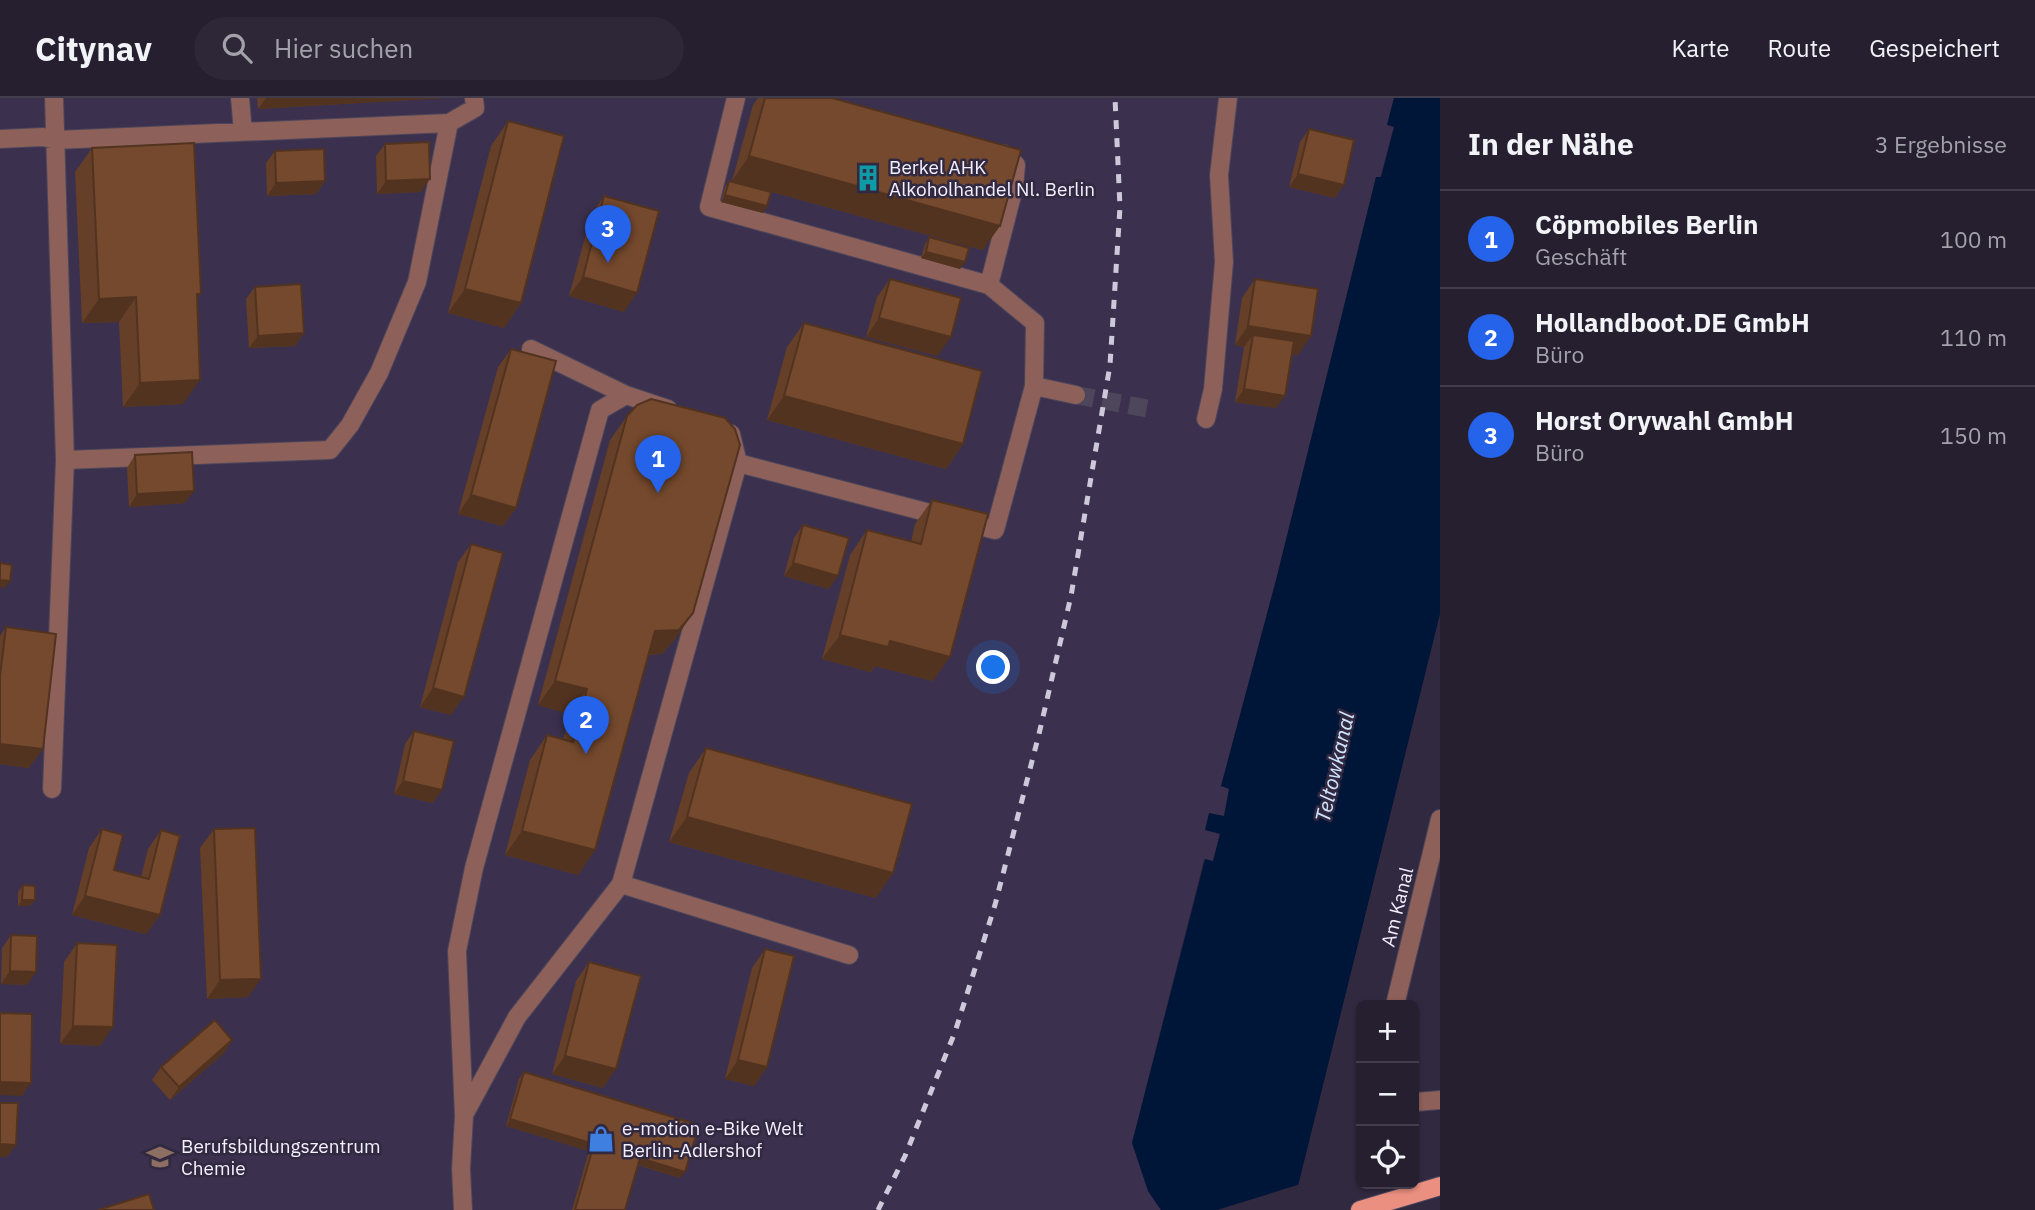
<!DOCTYPE html>
<html lang="de">
<head>
<meta charset="utf-8">
<style>
  :root { --surface:#251f30; --page:#2d2738; --text:#f1f3f6; --muted:#a3a2ab; --line:#423d4c; --accent:#2563eb }
  body { margin:0; font-family:"IBM Plex Sans",sans-serif; background:var(--page); color:var(--text) }
  .controls { position:absolute; right:21px; bottom:21px; display:grid; overflow:hidden; border-radius:10px; box-shadow:0 2px 5px #0004 }
  .controls button { width:63px; height:63px; display:grid; place-items:center; padding:0; border:0; border-bottom:2px solid var(--line); background:var(--surface); color:var(--text); font:35px sans-serif }
  .you { position:absolute; left:994px; top:570px; width:24px; height:24px; margin:-18px; border:5px solid #fff; border-radius:50%; background:#1a73e8; box-shadow:0 0 0 10px #1a73e833 }
  .badge { display:grid; place-items:center; width:46px; height:46px; border-radius:50%; background:var(--accent); color:#fff; font-size:23px; font-weight:700 }
  .pin { position:absolute; translate:-50% -58px; filter:drop-shadow(0 2px 4px #0008) }
  .pin::after { content:''; position:absolute; top:37px; width:24px; height:21px; background:inherit; clip-path:polygon(0 0,100% 0,50% 100%) }
  .list { margin:0; padding:0; list-style:none }
  h2 { display:flex; justify-content:space-between; align-items:center; height:91px; margin:0; padding:0 28px; font-size:30px }
  h2 small { font-size:23px; font-weight:400; color:var(--muted) }
  .list li { display:grid; grid-template-columns:46px 1fr auto; gap:21px; align-items:center; box-sizing:border-box; height:98px; padding:0 28px; border-top:2px solid var(--line) }
  .list b { display:block; font-size:26px; white-space:nowrap }
  .list p { margin:0; font-size:23px; white-space:nowrap; color:var(--muted) }
  .list em { font-size:23px; font-style:normal; color:var(--muted) }
  .icon { flex:none; width:38px; height:38px; fill:none; stroke:currentColor; stroke-width:2; stroke-linecap:round; stroke-linejoin:round }
  .map { position:relative; flex:none; width:1440px; height:1112px; overflow:hidden }
  header { display:flex; align-items:center; gap:42px; box-sizing:border-box; height:98px; padding:0 35px; background:var(--surface); border-bottom:2px solid var(--line) }
  header strong { font-size:33px }
  nav { display:flex; gap:38px; margin-inline-start:auto; font-size:24px }
  .search { width:490px; height:63px; background:var(--page); display:flex; align-items:center; gap:18px; box-sizing:border-box; padding:0 24px; border-radius:38px; color:var(--muted); font-size:26px }
  main { display:flex }
  aside { flex:1; background:var(--surface) }
  .map>svg:first-child { display:block }
  .built { fill:#3b314e }
  .water { fill:#001638 }
  .pier { fill:#312940 }
  .lines { fill:none; stroke-linecap:round; stroke-linejoin:round }
  .minor-tunnel { stroke:#4e475c; stroke-width:18; stroke-dasharray:18 9; stroke-linecap:butt }
  .minor-casing { stroke:#4c455b; stroke-width:20 }
  .major-casing { stroke:#4c455b; stroke-width:20 }
  .minor { stroke:#8d6059; stroke-width:18 }
  .major { stroke:#eb9081; stroke-width:18 }
  .rail { stroke:#cec9da; stroke-width:5; stroke-dasharray:9 9; stroke-linecap:butt }
  .wall { fill:#653f27 }
  .shaded-wall { fill:#523320 }
  .building { fill:#75492d; stroke:#523320; stroke-width:2 }
  .labels { text-anchor:middle; dominant-baseline:central; stroke-width:5; stroke-linejoin:round; paint-order:stroke }
  .poi-label { font-size:19px; fill:#f3effe; stroke:#312940; text-anchor:start }
  .street-label { font-size:19px; fill:#f3effe; stroke:#312940 }
  .water-label { font-size:21px; font-style:italic; fill:#d1e5ff; stroke:#312940 }
</style>
</head>
<body>
<header>
<strong>Citynav</strong>
<div class="search"><svg class="icon" aria-label="search" viewBox="0 0 24 24"><circle cx="10" cy="10" r="6"/><path d="M15 15l6 6"/></svg>Hier suchen</div>
<nav><a>Karte</a><a>Route</a><a>Gespeichert</a></nav>
</header>
<main>
<div class="map">
<svg width="1440" height="1112" viewBox="0 0 1440 1112">
  <rect width="100%" height="100%" fill="#312940"/>
  <path class="built" d="M0 0H1394L1387 26 1394 28 1380 80 1376 79 1276 482 1221 688 1230 690 1224 718 1209 716 1206 732 1220 735 1213 764 1204 761 1132 1044 1148 1093 1161 1112H0Z"/>
  <path class="water" d="M1394 0H1440V516L1292 1112H1161L1148 1093 1132 1045 1205 761 1213 763 1220 736 1205 732 1209 715 1224 718 1229 691 1221 688 1276 482 1376 79H1381L1394 29 1387 27Z"/>
  <path class="pier" d="M1304 1085 1296 1112H1217Z"/>
  <g class="lines">
    <path class="minor-tunnel" d="M1076 297 1155 312"/>
    <g class="minor-casing">
      <path id="minor" d="M240 0 243 34
        M736 0 709 109 989 187 1035 225 1034 288 1076 297
        M0 41 43 39 56 42 449 25
        M989 187 1014 90 1016 67 1004 56
        M531 251 626 297
        M1206 321 1213 291 1224 164 1219 77 1228 0
        M731 336 738 365 995 432 1034 288
        M65 362 330 352 350 327 379 275 417 184 449 25 475 10 474 0
        M52 691 65 362 54 0
        M621 786 849 857
        M1395 907 1440 721
        M1414 1002 1416 1004 1440 1002
        M464 1017 517 919 621 786 738 365
        M463 1112 461 1071 464 1018 457 853 474 770 600 312 626 297 668 311"/>
    </g>
    <g class="major-casing">
      <path id="major" d="M1360 1112 1440 1088"/>
    </g>
    <use href="#minor" class="minor"/>
    <use href="#major" class="major"/>
    <path class="rail" d="M878 1112 905 1058 955 934 995 807 1039 636 1071 498 1110 267 1120 109 1115 0"/>
  </g>
  <path class="wall" d="M257 0H444L258 11Z
    M758 0H832L983 152 732 83 753 7Z
    M508 23 521 205 504 230 448 215 491 48Z
    M1309 31 1335 100 1289 89 1300 44Z
    M385 46 421 94 377 96 376 58Z
    M92 50 197 202 183 306 123 309 119 224 82 225 75 74Z
    M275 53 325 83 316 96 267 98 266 65Z
    M729 83 767 108 763 115 721 104 725 89Z
    M604 98 624 214 569 198 591 117Z
    M929 139 960 171 921 160 925 146Z
    M890 181 938 258 866 239 877 199Z
    M1255 181 1298 257 1292 256 1276 310 1235 304 1244 249 1235 247 1242 200Z
    M255 189 304 235 295 248 249 250 246 201Z
    M804 225 963 346 946 371 767 322 787 249Z
    M511 251 516 410 503 428 458 416 498 269Z
    M627 318 676 540 662 556 648 557 595 752 578 777 505 757 530 662 547 637 563 642 570 616 538 607 610 342Z
    M135 357 185 405 129 409 127 370Z
    M932 402 933 583 875 568 871 574 822 561 850 457 867 432 911 444 915 426Z
    M803 427 829 491 784 478 794 440Z
    M471 446 451 617 420 609 458 464Z
    M6 529 29 670 0 666V538Z
    M414 633 433 705 394 696 405 646Z
    M706 650 876 800 669 744 689 675Z
    M102 731 114 772 141 779 148 751 161 732 160 817 146 836 72 817 89 750Z
    M214 731 248 899 207 901 200 750Z
    M23 787 30 808H18V794Z
    M11 837 27 887 1 886 2 850Z
    M77 845 100 948 60 946 64 864Z
    M765 851 767 969 754 988 725 981 752 870Z
    M589 864 603 990 552 976 576 883Z
    M232 942 224 955 170 1002 152 982 161 969Z
    M524 974 680 1080 638 1067 625 1112H572L589 1053 506 1028 519 981Z"/>
  <path class="shaded-wall" d="M266 0H444L258 11Z
    M749 58 1000 128 983 152 732 83Z
    M1298 76 1344 87 1335 100 1289 89Z
    M430 81 421 94 377 96 386 83Z
    M325 83 316 96 267 98 276 85Z
    M725 97 767 108 763 115 721 104Z
    M926 154 965 164 960 171 921 160Z
    M583 179 637 195 624 214 569 198Z
    M465 191 521 205 504 230 448 215Z
    M136 199 119 224 82 225 99 201Z
    M879 220 951 239 938 258 866 239Z
    M1248 228 1311 238 1298 257 1251 250 1253 237 1244 249 1235 247Z
    M304 235 295 248 249 250 258 238Z
    M200 282 183 306 123 309 140 285Z
    M1244 291 1285 298 1276 310 1235 304Z
    M784 298 963 346 946 371 767 322Z
    M194 393 185 405 129 409 137 396Z
    M471 397 516 410 503 428 458 416Z
    M793 465 838 478 829 491 784 478Z
    M0 482 10 483 5 490 0 489Z
    M693 515 676 540 662 556 638 557 655 533Z
    M840 537 890 543 950 559 933 583 875 568 871 574 822 561Z
    M555 583 587 591 570 616 538 607Z
    M433 590 464 599 451 617 420 609Z
    M0 646 43 651 29 670 0 666Z
    M403 683 442 692 433 705 394 696Z
    M687 719 893 775 876 800 669 744Z
    M522 733 595 752 578 777 505 757Z
    M85 798 160 817 146 836 72 817Z
    M22 802H35L30 808H18Z
    M10 873 36 874 27 887 1 886Z
    M261 881 248 899 207 901 220 882Z
    M73 928 113 929 100 948 60 946Z
    M232 942 224 955 170 1002 179 989Z
    M565 958 616 971 603 990 552 976Z
    M738 962 767 969 754 988 725 981Z
    M0 984 31 985 22 998 0 997Z
    M510 1021 594 1046 589 1053 506 1028Z
    M0 1046 16 1047 7 1059H0Z
    M640 1060 685 1074 680 1080 636 1066Z"/>
  <path class="building" d="M765 0H832L1021 52 1000 128 749 58Z
    M508 23 564 38 521 205 465 191Z
    M1309 31 1354 42 1344 87 1298 76Z
    M429 44 430 81 386 83 385 46Z
    M194 45 201 196H197L200 282 140 285 136 199 99 201 92 50Z
    M324 51 325 83 276 85 275 53Z
    M729 83 771 94 767 108 725 97Z
    M604 98 659 113 637 195 583 179Z
    M929 139 969 150 965 164 926 154Z
    M890 181 961 200 951 239 879 220Z
    M1255 181 1318 191 1311 238 1248 228Z
    M301 186 304 235 258 238 255 189Z
    M804 225 982 273 963 346 784 298Z
    M1253 237 1294 243 1285 298 1244 291Z
    M511 251 556 263 516 410 471 397Z
    M651 301 725 320 735 331 740 347 693 515 679 532 655 533 595 752 522 733 547 637 573 644 587 591 555 583 627 318 637 307Z
    M192 354 194 393 137 396 135 357Z
    M932 402 988 416 950 559 890 543 888 549 840 537 867 432 921 446Z
    M803 427 849 440 838 478 793 465Z
    M471 446 503 455 464 599 433 590Z
    M0 465 12 467 10 483 0 482Z
    M6 529 56 536 43 651 0 646V578Z
    M414 633 454 643 442 692 403 683Z
    M706 650 912 706 893 775 687 719Z
    M255 730 261 881 220 882 214 731Z
    M102 731 123 737 114 772 149 781 161 732 180 738 160 817 85 798Z
    M23 787 35 788V802H22Z
    M11 837 37 838 36 874 10 873Z
    M77 845 117 847 113 929 73 928Z
    M765 851 794 858 767 969 738 962Z
    M589 864 641 878 616 971 565 958Z
    M0 915 32 916 31 985 0 984Z
    M215 922 232 942 179 989 161 969Z
    M524 974 699 1027 685 1074 640 1060 625 1112H575L594 1046 510 1021Z
    M0 1005H18L16 1047 0 1046Z
    M149 1096 154 1112H98Z"/>
  <defs>
    <g id="building-bare" transform="scale(2.1)"><path d="M-4-6H4V6H1V3H-1V6H-4ZM-2.5-4.3h1.7v1.8h-1.7ZM.8-4.3h1.7v1.8H.8ZM-2.5-1h1.7V.8h-1.7ZM.8-1h1.7V.8H.8Z" fill="#0f9aa8" stroke="#312940" stroke-width="2.5" paint-order="stroke"/></g>
    <g id="shop-bare" transform="scale(2.1)"><path d="M-5-2.5h2.3a2.7 3.5 0 0 1 5.4 0H5L5.5 6h-11ZM-1.5-2.5h3a1.5 2.3 0 0 0-3 0Z" fill="#3f7fe0" stroke="#312940" stroke-width="2.5" paint-order="stroke"/></g>
    <g id="university-bare" transform="scale(2.1)"><path d="M0-5L7-2L0 1L-7-2ZM-4 1L0 2.5L4 1V4Q0 6-4 4Z" fill="#8d6e63" stroke="#312940" stroke-width="2.5" paint-order="stroke"/></g>
  </defs>
  <g fill-rule="evenodd">
    <use href="#building-bare" x="868" y="80"/>
    <use href="#shop-bare" x="601" y="1041"/>
    <use href="#university-bare" x="160" y="1059"/>
  </g>
  <g class="labels">
    <g class="poi-label">
      <text x="889" y="69">Berkel AHK<tspan x="889" dy="22">Alkoholhandel Nl. Berlin</tspan></text>
      <text x="622" y="1030">e-motion e-Bike Welt<tspan x="622" dy="22">Berlin-Adlershof</tspan></text>
      <text x="181" y="1048">Berufsbildungszentrum<tspan x="181" dy="22">Chemie</tspan></text>
    </g>
    <g class="street-label">
      <text transform="translate(1397 809) rotate(-76)">Am Kanal</text>
    </g>
    <g class="water-label">
      <text transform="translate(1334 669) rotate(-77)">Teltowkanal</text>
    </g>
  </g>
</svg>
<div class="controls">
<button>+</button>
<button>−</button>
<button><svg class="icon" aria-label="locate" viewBox="0 0 24 24"><circle cx="12" cy="12" r="6"/><path d="M12 2v4M12 18v4M2 12h4M18 12h4"/></svg></button>
</div>
<div class="you"></div>
<div class="pin badge" style="left:658px;top:395px">1</div>
<div class="pin badge" style="left:586px;top:656px">2</div>
<div class="pin badge" style="left:608px;top:165px">3</div>
</div>
<aside>
<h2>In der Nähe<small>3 Ergebnisse</small></h2>
<ul class="list">
<li><span class="badge">1</span><div><b>Cöpmobiles Berlin</b><p>Geschäft</p></div><em>100 m</em></li>
<li><span class="badge">2</span><div><b>Hollandboot.DE GmbH</b><p>Büro</p></div><em>110 m</em></li>
<li><span class="badge">3</span><div><b>Horst Orywahl GmbH</b><p>Büro</p></div><em>150 m</em></li>
</ul>
</aside>
</main>
</body>
</html>
